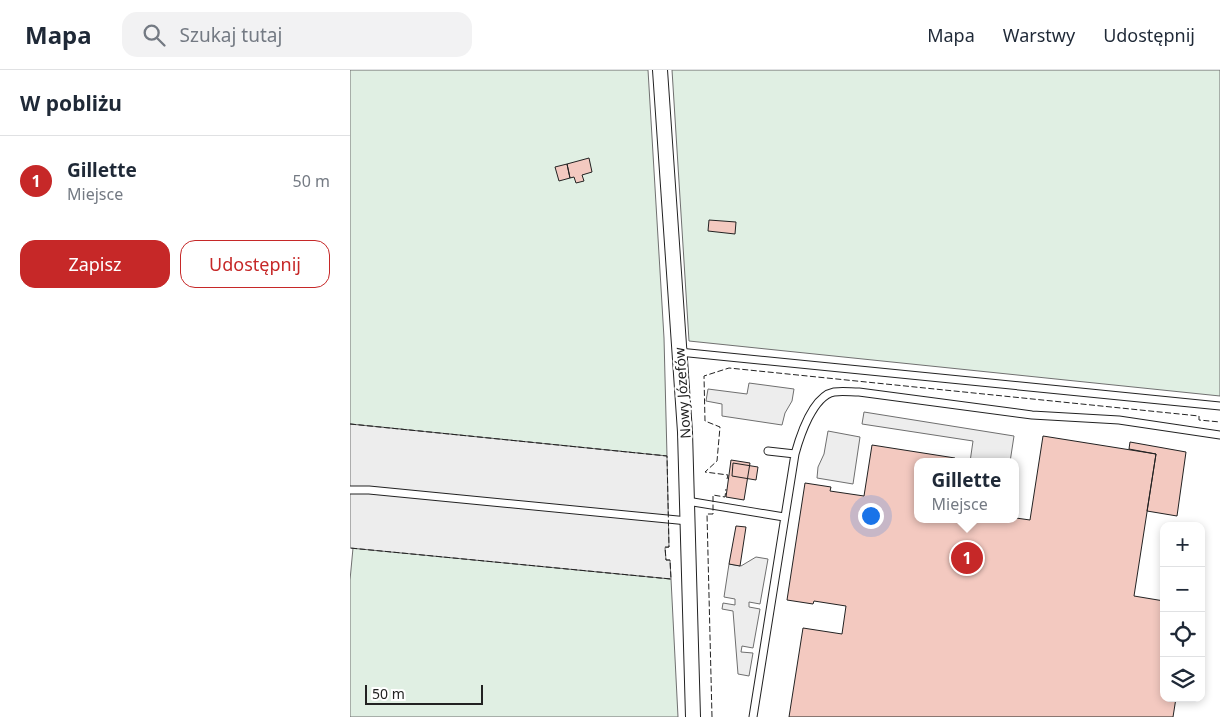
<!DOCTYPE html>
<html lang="pl">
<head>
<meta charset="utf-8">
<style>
  :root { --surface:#fff; --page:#f2f2f3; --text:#1f2937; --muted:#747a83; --line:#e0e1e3; --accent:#c62828 }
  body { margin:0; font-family:"Noto Sans",sans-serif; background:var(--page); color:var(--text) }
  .controls { position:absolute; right:15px; bottom:15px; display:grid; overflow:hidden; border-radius:10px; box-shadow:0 2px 8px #0003 }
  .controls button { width:45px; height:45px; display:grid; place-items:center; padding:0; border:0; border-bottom:1px solid var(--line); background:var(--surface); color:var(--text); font:25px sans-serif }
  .scale { position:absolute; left:15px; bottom:12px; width:118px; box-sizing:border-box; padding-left:5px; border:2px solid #222; border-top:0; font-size:14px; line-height:18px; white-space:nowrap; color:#222; -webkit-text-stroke:4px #fff; paint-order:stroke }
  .you { position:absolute; left:520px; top:445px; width:18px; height:18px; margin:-12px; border:4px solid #fff; border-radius:50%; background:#1a73e8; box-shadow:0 0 0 8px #1a73e833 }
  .badge { display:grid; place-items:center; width:32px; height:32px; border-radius:50%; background:var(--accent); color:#fff; font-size:16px; font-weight:700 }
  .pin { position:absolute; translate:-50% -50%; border:2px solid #fff; box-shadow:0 1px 5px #0006 }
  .popup { position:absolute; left:564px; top:388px; width:105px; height:65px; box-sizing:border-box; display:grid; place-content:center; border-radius:10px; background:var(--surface); filter:drop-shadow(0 1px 4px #0005); font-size:16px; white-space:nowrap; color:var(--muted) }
  .popup b { font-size:19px; color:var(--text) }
  .popup::after { content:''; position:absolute; left:50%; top:100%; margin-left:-10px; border:10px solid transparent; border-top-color:var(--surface) }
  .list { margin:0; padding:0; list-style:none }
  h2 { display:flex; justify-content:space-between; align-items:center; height:65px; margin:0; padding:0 20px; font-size:21px }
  h2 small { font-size:16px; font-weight:400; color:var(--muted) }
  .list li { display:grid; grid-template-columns:32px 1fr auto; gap:15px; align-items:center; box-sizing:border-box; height:90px; padding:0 20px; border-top:1px solid var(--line) }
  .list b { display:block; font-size:19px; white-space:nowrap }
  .list p { margin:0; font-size:16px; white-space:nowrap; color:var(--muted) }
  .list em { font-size:16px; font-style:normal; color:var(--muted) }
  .actions { display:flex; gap:10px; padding:15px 20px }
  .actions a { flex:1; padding:11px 0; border:1px solid var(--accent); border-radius:15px; text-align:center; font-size:18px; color:var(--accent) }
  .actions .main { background:var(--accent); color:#fff }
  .icon { flex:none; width:28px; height:28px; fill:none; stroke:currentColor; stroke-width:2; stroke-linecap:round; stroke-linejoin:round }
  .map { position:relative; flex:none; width:870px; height:647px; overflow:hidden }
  header { display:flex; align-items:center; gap:30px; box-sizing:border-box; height:70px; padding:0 25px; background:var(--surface); border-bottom:1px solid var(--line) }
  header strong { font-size:24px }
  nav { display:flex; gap:28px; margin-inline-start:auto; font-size:18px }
  .search { width:350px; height:45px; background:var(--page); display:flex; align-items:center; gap:12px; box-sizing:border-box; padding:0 18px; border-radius:15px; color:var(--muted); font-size:19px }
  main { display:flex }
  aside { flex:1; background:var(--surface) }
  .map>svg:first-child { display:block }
  .green { fill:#e0efe3; stroke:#6f6f6f }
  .parking { fill:#ededed; stroke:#6f6f6f }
  .building { fill:#f3c9c0; stroke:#222 }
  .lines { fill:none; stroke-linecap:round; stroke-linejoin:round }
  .lane-casing { stroke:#222; stroke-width:9 }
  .street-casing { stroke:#222; stroke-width:16 }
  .lane { stroke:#fff; stroke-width:7 }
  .street { stroke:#fff; stroke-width:14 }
  .fence { stroke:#222; stroke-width:1; stroke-dasharray:6 2.5; stroke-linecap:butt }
  .labels { text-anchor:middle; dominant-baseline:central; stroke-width:4; stroke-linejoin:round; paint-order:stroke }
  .street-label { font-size:14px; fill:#222; stroke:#fff }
</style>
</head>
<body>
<header>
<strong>Mapa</strong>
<div class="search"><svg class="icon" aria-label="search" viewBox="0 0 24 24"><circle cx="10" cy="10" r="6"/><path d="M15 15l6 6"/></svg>Szukaj tutaj</div>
<nav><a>Mapa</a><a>Warstwy</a><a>Udostępnij</a></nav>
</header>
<main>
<aside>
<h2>W pobliżu<small></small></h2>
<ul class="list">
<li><span class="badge">1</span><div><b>Gillette</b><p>Miejsce</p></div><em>50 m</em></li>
</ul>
<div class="actions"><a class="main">Zapisz</a><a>Udostępnij</a></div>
</aside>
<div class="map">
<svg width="870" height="647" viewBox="0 0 870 647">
  <rect width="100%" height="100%" fill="#fff"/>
  <path class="green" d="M0 0H298L314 268 317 386 0 354Z
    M322 0H870V326L339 271Z
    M3 478 321 509 328 647H0V510Z"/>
  <path class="parking" d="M399 313 444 319 442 331 435 343 432 355 372 346V334L356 331 358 319 397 324Z
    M514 342 664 366 660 392H620L623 371 512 354Z
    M0 354 317 386 319 477 315 478 316 490H320L321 509 0 478Z
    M478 361 510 367 503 414 467 408 468 397 474 384Z
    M406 487 418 489 410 534 399 532V537L410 539 403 578 392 576 391 582 403 583 399 606 388 604 383 541 372 539 373 533 385 535V529L374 527 379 494 391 496Z"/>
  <path class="building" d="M239 88 242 102 232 105 234 111 226 113 224 107 220 108 217 94Z
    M217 94 220 108 209 111 205 97Z
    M359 150 386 152 385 164 358 161Z
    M693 366 806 384 784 526 814 531V628H826L823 647H439L453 558 492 564 496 536 464 531 463 534 437 530 455 413 481 417 480 421 514 426 522 375 605 388V392H568V449H666V448L680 450Z
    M780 372 836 382 827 446 797 441 806 384 779 379Z
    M381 390 400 393 394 430 376 427Z
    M383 393 408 397 406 410 382 406Z
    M386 456 396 457 390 496 379 494Z"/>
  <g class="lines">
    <g class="lane-casing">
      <path id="lane" d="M329 282 870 336
        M418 381 445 384
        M0 420H19L338 451
        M337 431 434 447
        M403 647 445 384C450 366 463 326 484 322 492 321 501 322 509 322L682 345 769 350 870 365"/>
    </g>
    <g class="street-casing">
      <path id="street" d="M310 0 335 362 343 647"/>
    </g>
    <use href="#lane" class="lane"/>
    <use href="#street" class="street"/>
    <path class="fence" d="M0 354 317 386 319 477H315L316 490H320L321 509 0 478
      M377 409 378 405 355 402 367 391 370 357 355 351 354 306 379 298 849 346V350L870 352
      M362 647 357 444H363V425L375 427 376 419"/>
  </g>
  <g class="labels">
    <g class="street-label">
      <text transform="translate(332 323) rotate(-94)">Nowy Józefów</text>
    </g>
  </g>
</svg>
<div class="controls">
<button>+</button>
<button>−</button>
<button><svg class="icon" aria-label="locate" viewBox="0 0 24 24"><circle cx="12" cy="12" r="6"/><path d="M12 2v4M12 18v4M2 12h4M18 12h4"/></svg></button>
<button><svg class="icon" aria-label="layers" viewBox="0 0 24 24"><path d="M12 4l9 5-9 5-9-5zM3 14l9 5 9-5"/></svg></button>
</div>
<div class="scale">50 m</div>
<div class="you"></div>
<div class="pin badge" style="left:617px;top:488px">1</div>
<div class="popup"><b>Gillette</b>Miejsce</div>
</div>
</main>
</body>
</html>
